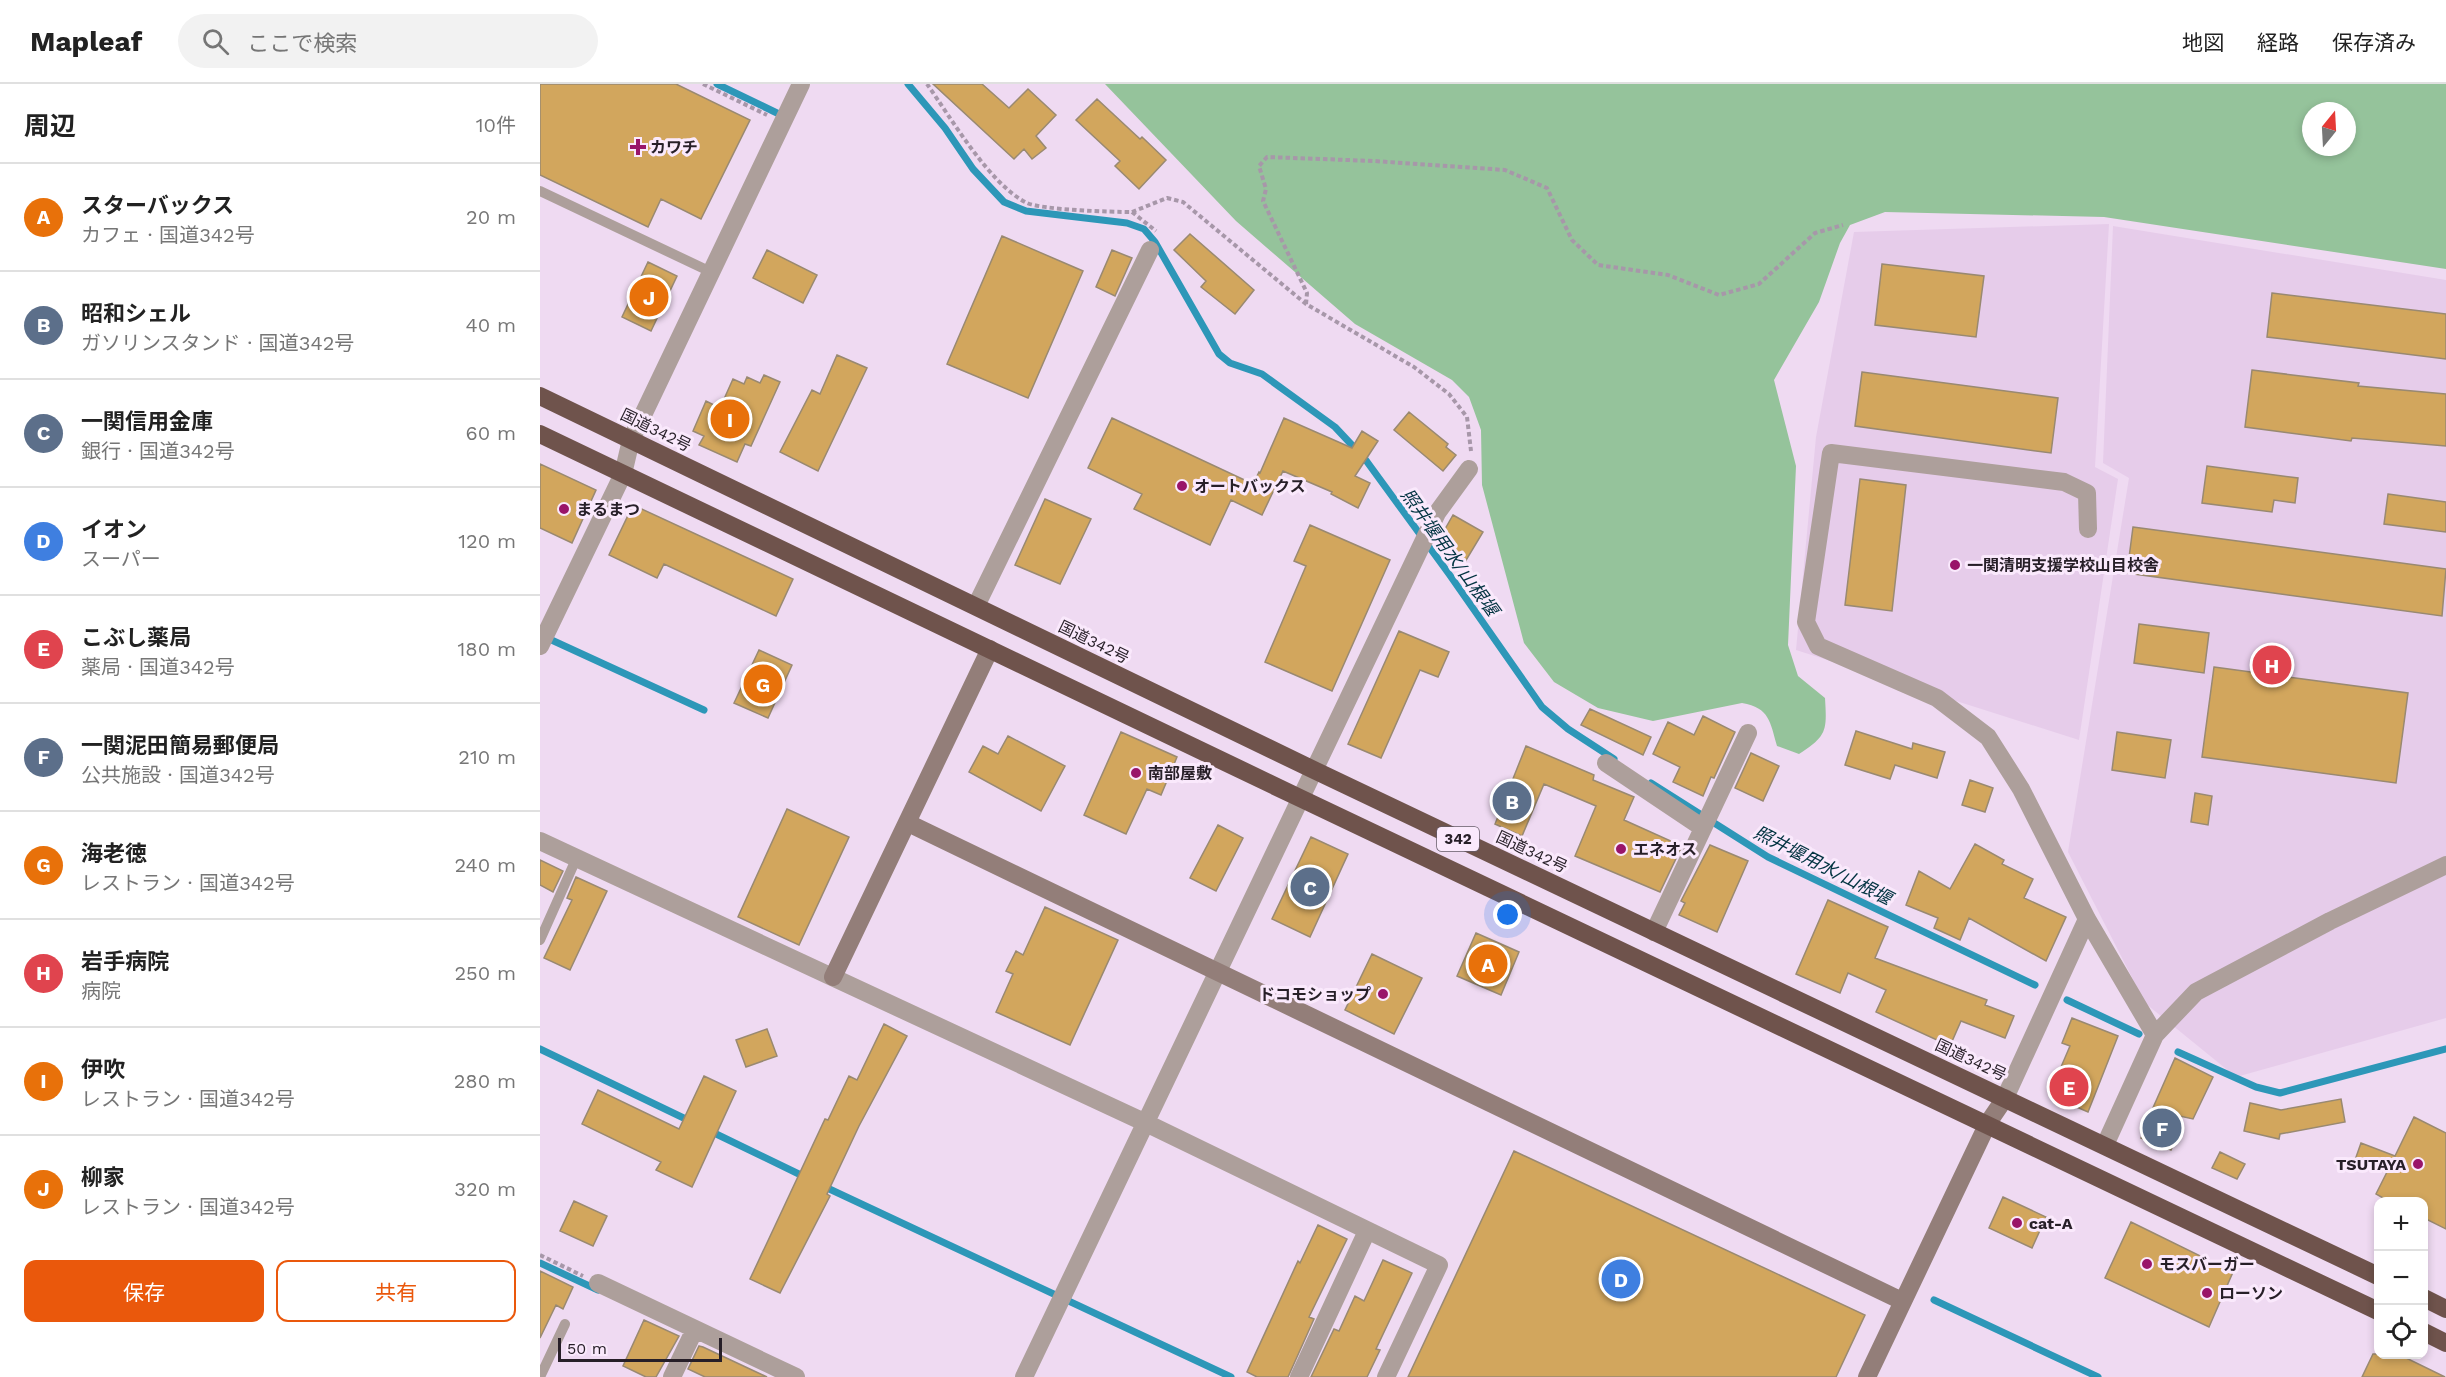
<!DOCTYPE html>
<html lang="ja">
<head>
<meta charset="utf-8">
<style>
  :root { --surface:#fff; --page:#f2f2f2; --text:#222; --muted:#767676; --line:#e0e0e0; --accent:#ea580c }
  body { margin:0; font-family:"Work Sans","Noto Sans JP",sans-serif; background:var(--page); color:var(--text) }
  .controls { position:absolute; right:18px; bottom:18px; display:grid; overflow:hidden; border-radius:12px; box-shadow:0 3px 9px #0003 }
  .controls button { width:54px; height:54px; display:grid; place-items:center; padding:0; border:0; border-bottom:2px solid var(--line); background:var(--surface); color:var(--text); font:30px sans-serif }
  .compass { position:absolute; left:1762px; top:18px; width:54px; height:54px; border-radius:50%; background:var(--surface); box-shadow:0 3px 9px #0003; rotate:18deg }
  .scale { position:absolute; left:18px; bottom:15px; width:164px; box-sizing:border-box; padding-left:6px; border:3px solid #271f28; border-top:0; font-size:16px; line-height:21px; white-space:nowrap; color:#271f28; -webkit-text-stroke:4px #fae9fc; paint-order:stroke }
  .you { position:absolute; left:968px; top:831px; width:21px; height:21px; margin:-15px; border:4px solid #fff; border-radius:50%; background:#1a73e8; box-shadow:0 0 0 9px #1a73e833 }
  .badge { display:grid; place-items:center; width:39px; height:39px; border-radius:50%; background:var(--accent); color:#fff; font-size:20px; font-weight:700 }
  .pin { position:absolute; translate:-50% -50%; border:3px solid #fff; box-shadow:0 2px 6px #0006 }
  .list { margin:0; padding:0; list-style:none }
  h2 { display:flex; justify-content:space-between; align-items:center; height:78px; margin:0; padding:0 24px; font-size:26px }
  h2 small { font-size:20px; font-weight:400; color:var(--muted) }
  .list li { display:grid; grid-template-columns:39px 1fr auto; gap:18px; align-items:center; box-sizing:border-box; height:108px; padding:0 24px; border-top:2px solid var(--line) }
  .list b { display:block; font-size:22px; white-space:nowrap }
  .list p { margin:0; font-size:20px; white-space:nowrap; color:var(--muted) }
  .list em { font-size:20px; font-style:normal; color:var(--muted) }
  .actions { display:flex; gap:12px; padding:18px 24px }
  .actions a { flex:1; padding:14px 0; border:2px solid var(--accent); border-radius:12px; text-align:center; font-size:21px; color:var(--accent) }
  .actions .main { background:var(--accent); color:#fff }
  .icon { flex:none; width:33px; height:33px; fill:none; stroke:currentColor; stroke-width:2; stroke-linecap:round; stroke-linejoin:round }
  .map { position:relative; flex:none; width:1906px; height:1293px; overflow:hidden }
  header { display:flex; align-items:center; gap:36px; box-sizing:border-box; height:84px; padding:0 30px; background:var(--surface); border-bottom:2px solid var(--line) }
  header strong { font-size:28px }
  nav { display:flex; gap:33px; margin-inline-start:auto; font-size:21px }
  .search { width:420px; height:54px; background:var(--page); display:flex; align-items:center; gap:15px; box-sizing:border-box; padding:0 21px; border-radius:33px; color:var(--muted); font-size:22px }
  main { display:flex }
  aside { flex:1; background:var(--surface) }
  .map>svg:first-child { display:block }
  .built { fill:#e6ccea }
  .green { fill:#95c39b; fill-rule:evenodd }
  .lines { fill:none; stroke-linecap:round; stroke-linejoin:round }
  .stream { stroke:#2d97b8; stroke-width:7 }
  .building { fill:#d2a65d; stroke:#998971; stroke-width:1.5 }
  .path { stroke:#a797a9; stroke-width:4; stroke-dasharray:4.5 3; stroke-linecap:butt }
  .lane { stroke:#ad9f9b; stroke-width:10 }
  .street { stroke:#ad9f9b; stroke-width:18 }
  .secondary { stroke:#937e79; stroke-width:18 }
  .highway { stroke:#6f534c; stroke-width:18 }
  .poi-dot { fill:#991469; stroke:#fae9fc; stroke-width:2 }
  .labels { text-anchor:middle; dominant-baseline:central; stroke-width:6; stroke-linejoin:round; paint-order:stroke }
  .shield { fill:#fae9fc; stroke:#665c68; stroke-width:1.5 }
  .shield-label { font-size:15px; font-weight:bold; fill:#271f28 }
  .poi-label { font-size:16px; font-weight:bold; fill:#271f28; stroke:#fae9fc; text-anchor:start }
  .street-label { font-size:16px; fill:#271f28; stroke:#fae9fc }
  .water-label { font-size:18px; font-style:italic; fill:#023341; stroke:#fae9fc }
</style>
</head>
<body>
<header>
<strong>Mapleaf</strong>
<div class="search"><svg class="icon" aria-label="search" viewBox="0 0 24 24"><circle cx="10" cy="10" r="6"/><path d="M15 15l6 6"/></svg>ここで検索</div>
<nav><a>地図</a><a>経路</a><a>保存済み</a></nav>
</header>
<main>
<aside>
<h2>周辺<small>10件</small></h2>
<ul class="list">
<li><span class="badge" style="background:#e8710a">A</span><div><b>スターバックス</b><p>カフェ · 国道342号</p></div><em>20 m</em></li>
<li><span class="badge" style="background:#5c6f8a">B</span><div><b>昭和シェル</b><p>ガソリンスタンド · 国道342号</p></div><em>40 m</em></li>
<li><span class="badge" style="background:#5c6f8a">C</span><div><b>一関信用金庫</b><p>銀行 · 国道342号</p></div><em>60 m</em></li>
<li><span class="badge" style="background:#3f7fe0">D</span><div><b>イオン</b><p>スーパー</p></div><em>120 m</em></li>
<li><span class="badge" style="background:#e0444e">E</span><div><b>こぶし薬局</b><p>薬局 · 国道342号</p></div><em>180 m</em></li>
<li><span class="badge" style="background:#5c6f8a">F</span><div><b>一関泥田簡易郵便局</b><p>公共施設 · 国道342号</p></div><em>210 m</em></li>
<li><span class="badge" style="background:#e8710a">G</span><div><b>海老徳</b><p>レストラン · 国道342号</p></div><em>240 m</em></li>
<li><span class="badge" style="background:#e0444e">H</span><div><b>岩手病院</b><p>病院</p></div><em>250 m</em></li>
<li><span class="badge" style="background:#e8710a">I</span><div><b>伊吹</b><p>レストラン · 国道342号</p></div><em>280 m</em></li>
<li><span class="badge" style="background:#e8710a">J</span><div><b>柳家</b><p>レストラン · 国道342号</p></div><em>320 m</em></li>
</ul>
<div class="actions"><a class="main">保存</a><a>共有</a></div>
</aside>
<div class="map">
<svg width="1906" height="1293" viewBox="0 0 1906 1293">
  <rect width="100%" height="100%" fill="#efdaf2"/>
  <path class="built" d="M1569 140 1555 383 1578 395 1539 656 1256 566 1276 353 1314 148Z
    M1573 142 1906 196V934L1696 993 1605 919 1528 768 1589 394 1563 379Z"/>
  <path class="green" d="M565 0H1906V185L1564 133 1345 128 1310 141 1300 159 1279 218 1234 296 1256 382 1248 561 1258 592 1285 614C1287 647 1287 652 1259 670L1237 662C1230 638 1230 624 1202 619L1113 637 1058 624 1014 598 984 559 942 401 941 346 929 313 912 296 815 240 696 137ZM1771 27H1807V63H1771Z"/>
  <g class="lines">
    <path class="stream" d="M177 0 237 29
      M368 0 405 44 433 85 464 118 486 127 587 139 604 145 615 158 679 270 690 279 722 290 795 343 825 375 909 490 1002 623 1028 645 1074 675
      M5 553 164 626
      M1111 699 1228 773 1495 901
      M1527 916 1599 950
      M0 965 152 1038
      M1638 968 1716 1003 1740 1009 1906 965
      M170 1047 265 1093
      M283 1102 691 1293
      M0 1179 58 1206
      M1394 1216 1558 1293"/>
  </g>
  <path class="building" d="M0 0H136L210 36 161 135 121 115 108 143 0 91Z
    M393 0H442L469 24 488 5 516 31 496 52 506 64 492 75 484 65 474 75Z
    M557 15 600 55 602 53 626 76 599 105 575 82 580 77 536 36Z
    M650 150 714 206 695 230 661 203 666 197 634 166Z
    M462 152 543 187 488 314 407 280Z
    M227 166 277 191 263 219 213 194Z
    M572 166 592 174 575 212 556 203Z
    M108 178 137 192 111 247 82 233Z
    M1342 180 1444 192 1436 253 1335 241Z
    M1732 209 1906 230V275L1727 253Z
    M297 271 327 284 278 387 240 368 272 306 280 310Z
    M1712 286 1819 299 1818 302 1906 310V362L1812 354 1811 357 1705 343Z
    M1322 288 1518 314 1511 369 1315 342Z
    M224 291 240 298 211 362 205 360 197 378 159 361 164 352 153 347 166 317 180 324 193 295 204 300 207 293 220 299Z
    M869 328 908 360 906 363 916 371 903 387 854 346Z
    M572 334 713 400 719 388 720 389 744 334 812 364 822 347 838 357 815 392 830 399 818 424 791 410 792 408 743 387 722 431 691 416 670 461 594 425 602 410 548 384Z
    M0 380 56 406 32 459 0 444Z
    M1667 382 1758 394 1755 419 1734 416 1732 428 1662 419Z
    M1320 395 1366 401 1352 527 1305 521Z
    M1848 410 1906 418V448L1844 440Z
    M505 415 551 435 520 500 475 481Z
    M93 421 253 495 236 532 124 480 117 494 69 471Z
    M913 431 943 448 925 478 896 461Z
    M770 441 850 476 792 607 725 578 766 482 754 477Z
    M1593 443 1906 485 1902 532 1587 489Z
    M1599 540 1669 549 1664 589 1594 579Z
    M859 547 909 568 898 593 880 586 841 674 808 660Z
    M219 566 252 581 228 634 194 619Z
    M1674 583 1868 609 1856 699 1662 673Z
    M1050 625 1111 653 1103 671 1041 641Z
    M1163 632 1195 648 1174 694 1171 693 1163 712 1133 698 1140 683 1113 670 1128 638 1154 651Z
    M1316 647 1372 665 1373 659 1405 668 1397 694 1355 681 1350 695 1305 681Z
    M581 648 637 673 621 711 607 705 586 750 544 731Z
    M1577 648 1631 656 1625 694 1572 686Z
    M468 652 525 682 501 727 429 688 443 662 458 670Z
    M986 662 1054 691 1053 696 1094 713 1084 736 1142 762 1120 808 1035 772 1056 722 1004 700 982 752 955 740Z
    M1211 669 1239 682 1223 717 1195 704Z
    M1430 696 1453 704 1445 728 1422 721Z
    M1655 709 1672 712 1668 741 1651 738Z
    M247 725 309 753 259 861 198 833Z
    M678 741 703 754 676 807 650 794Z
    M771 753 808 770 770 853 732 835Z
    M1435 760 1464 776 1462 780 1493 795 1484 814 1526 833 1506 877 1429 834 1420 856 1394 844 1398 834 1366 821 1379 787 1410 805Z
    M1170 761 1208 777 1177 848 1139 831 1145 819 1141 817Z
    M0 776 23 787 13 808 0 801Z
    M36 793 67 807 30 886 4 874 32 816 27 814Z
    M1288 816 1348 843 1335 874 1447 916 1445 921 1474 932 1465 954 1421 937 1410 962 1336 928 1346 906 1308 889 1300 909 1256 890Z
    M505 823 578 856 530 961 456 928 473 890 466 887 476 867 483 871Z
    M936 849 979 868 961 911 917 892Z
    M832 870 882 894 854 950 805 926Z
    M1532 934 1578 952 1548 1028 1509 1011 1530 962 1522 959Z
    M344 940 367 952 319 1042 287 1110 290 1112 240 1209 210 1195 285 1035 288 1036 309 992 317 996Z
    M227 945 237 972 206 983 196 956Z
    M1635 974 1673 993 1653 1035 1612 1026Z
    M164 992 196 1007 152 1103 116 1086 121 1078 42 1040 58 1006 139 1045Z
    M1801 1015 1805 1038 1740 1050 1739 1055 1704 1047 1710 1019 1741 1026Z
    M1874 1033 1906 1049V1145L1884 1134V1118H1850L1836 1110 1847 1088 1815 1076 1821 1059 1855 1072Z
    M1609 1034 1638 1048 1631 1066 1601 1054Z
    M974 1067 1325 1231 1296 1293H868Z
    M1680 1068 1705 1080 1697 1095 1672 1084Z
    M1463 1113 1506 1133 1492 1164 1449 1144Z
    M34 1117 67 1132 53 1162 20 1147Z
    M1591 1138 1693 1188 1669 1243 1565 1194Z
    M778 1141 807 1155 769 1233 774 1235 748 1293H717L707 1288 758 1177 760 1179Z
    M843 1176 872 1189 836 1265 840 1266 827 1293H771L794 1245 799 1247 815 1212 824 1217Z
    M0 1187 33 1203 23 1225 16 1221 0 1254Z
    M104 1236 139 1252 116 1293H106L83 1282Z
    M159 1262 163 1263 227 1293H165L148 1285Z
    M1833 1270H1858L1905 1293H1822Z"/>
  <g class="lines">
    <path class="path" d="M163 0 227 31
      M387 0C411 34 450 101 487 119 503 126 572 128 592 128L616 147
      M592 128 627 114 643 118 766 220 874 283 909 310 927 333 931 367
      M766 220 767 209 723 117 726 105 719 82 727 73 834 77 965 86 1007 104 1032 156 1058 181 1128 191 1179 211 1219 200 1275 149 1303 141
      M0 1171 43 1192"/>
    <path class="lane" d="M0 107 171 188
      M0 856 37 773
      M0 1293 25 1240"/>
    <path class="street" d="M1548 445 1547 409 1524 398 1291 369 1266 538 1278 562 1397 614 1448 653 1481 705 1547 835 1615 951 1565 1061
      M436 522 610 166
      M0 562 83 390 91 356 261 0
      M1066 679 1163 744
      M0 757 606 1039 899 1181 846 1293
      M1114 848 1208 649
      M1615 951 1656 908 1790 837 1906 781
      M1465 1014 1547 835
      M58 1199 256 1293
      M132 1293 155 1245
      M484 1293 897 429 929 385
      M759 1293 827 1147"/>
    <path class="secondary" d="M368 739 1362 1217
      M293 893 450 565
      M1327 1293 1448 1039 1465 1014"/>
    <path class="highway" d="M0 312 776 687 1838 1192
      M0 350 762 715 1838 1227
      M1884 1214 1906 1225
      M1884 1248 1906 1259"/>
  </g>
  <g class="poi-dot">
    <path d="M95 54h6v6h6v6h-6v6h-6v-6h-6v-6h6z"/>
    <circle cx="642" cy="402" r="6"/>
    <circle cx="24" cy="425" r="6"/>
    <circle cx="1415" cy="481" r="6"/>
    <circle cx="596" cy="689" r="6"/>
    <circle cx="1081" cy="765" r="6"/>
    <circle cx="843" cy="910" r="6"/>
    <circle cx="1878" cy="1080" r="6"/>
    <circle cx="1477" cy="1139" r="6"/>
    <circle cx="1607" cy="1180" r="6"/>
    <circle cx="1667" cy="1209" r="6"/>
  </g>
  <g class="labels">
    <rect class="shield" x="897" y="743" width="42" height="24" rx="4.5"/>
    <g class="shield-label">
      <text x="918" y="755">342</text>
    </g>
    <g class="poi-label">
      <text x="110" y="63">カワチ</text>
      <text x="654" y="402">オートバックス</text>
      <text x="36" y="425">まるまつ</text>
      <text x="1427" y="481">一関清明支援学校山目校舎</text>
      <text x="608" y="689">南部屋敷</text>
      <text x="1093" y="765">エネオス</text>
      <text x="831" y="910" text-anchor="end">ドコモショップ</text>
      <text x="1866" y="1080" text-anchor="end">TSUTAYA</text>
      <text x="1489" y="1139">cat-A</text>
      <text x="1619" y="1180">モスバーガー</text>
      <text x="1679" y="1209">ローソン</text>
    </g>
    <g class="street-label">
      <text transform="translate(116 346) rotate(26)">国道342号</text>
      <text transform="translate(554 558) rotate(26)">国道342号</text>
      <text transform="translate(992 768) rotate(25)">国道342号</text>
      <text transform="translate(1431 976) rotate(25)">国道342号</text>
    </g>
    <g class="water-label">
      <text transform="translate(910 468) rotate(54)">照井堰用水/山根堰</text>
      <text transform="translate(1283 781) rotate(27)">照井堰用水/山根堰</text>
    </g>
  </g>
</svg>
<div class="controls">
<button>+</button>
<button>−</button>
<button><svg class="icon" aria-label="locate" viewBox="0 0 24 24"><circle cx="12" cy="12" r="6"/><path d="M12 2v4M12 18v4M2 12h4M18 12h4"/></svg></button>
</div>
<svg class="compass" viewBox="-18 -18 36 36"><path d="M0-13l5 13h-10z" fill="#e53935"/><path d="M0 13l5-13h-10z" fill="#767676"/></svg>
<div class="scale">50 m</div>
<div class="you"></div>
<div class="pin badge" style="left:948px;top:880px;background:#e8710a">A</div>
<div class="pin badge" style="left:972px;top:717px;background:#5c6f8a">B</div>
<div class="pin badge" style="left:770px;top:803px;background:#5c6f8a">C</div>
<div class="pin badge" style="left:1081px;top:1195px;background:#3f7fe0">D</div>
<div class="pin badge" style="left:1529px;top:1003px;background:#e0444e">E</div>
<div class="pin badge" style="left:1622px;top:1044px;background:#5c6f8a">F</div>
<div class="pin badge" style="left:223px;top:600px;background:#e8710a">G</div>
<div class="pin badge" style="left:1732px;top:581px;background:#e0444e">H</div>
<div class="pin badge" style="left:190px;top:335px;background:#e8710a">I</div>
<div class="pin badge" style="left:109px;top:213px;background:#e8710a">J</div>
</div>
</main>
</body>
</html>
